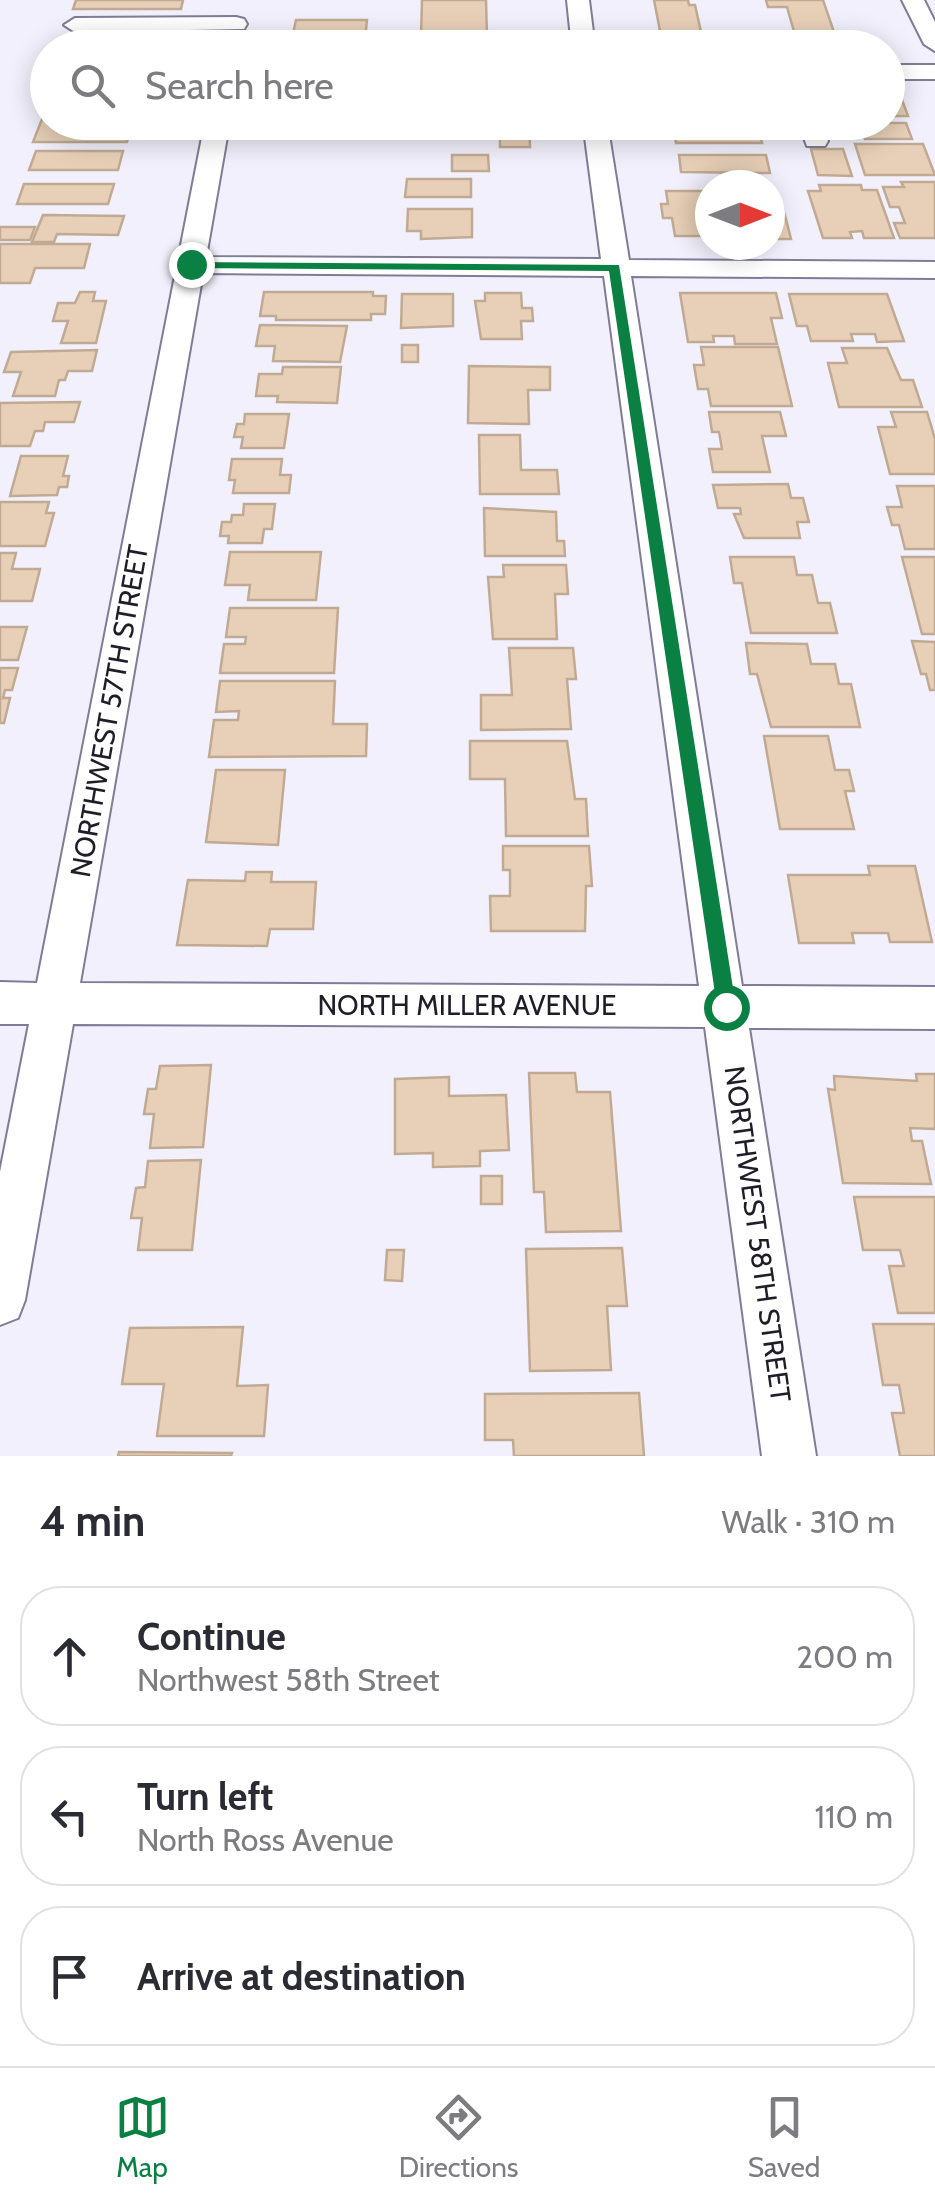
<!DOCTYPE html>
<html lang="en">
<head>
<meta charset="utf-8">
<style>
  :root { --surface:#fff; --page:#f2f2f3; --text:#2b2b33; --muted:#7c7c81; --line:#e1e1e2; --accent:#0b8043 }
  body { margin:0; font-family:Cabin,sans-serif; background:var(--page); color:var(--text) }
  .compass { position:absolute; left:695px; top:170px; width:90px; height:90px; border-radius:50%; background:var(--surface); box-shadow:0 5px 25px #0003; rotate:90deg }
  .stop { position:absolute; width:30px; height:30px; margin:-22px; border:8px solid #0b8043; border-radius:50%; background:#fff }
  .stop.end { background:#0b8043; border-color:#fff; box-shadow:0 2px 10px #0008 }
  .list { margin:0; padding:0; list-style:none }
  h2 { display:flex; justify-content:space-between; align-items:center; height:130px; margin:0; padding:0 40px; font-size:42px }
  h2 small { font-size:32px; font-weight:400; color:var(--muted) }
  .list li { display:grid; grid-template-columns:65px 1fr auto; gap:30px; align-items:center; box-sizing:border-box; height:140px; margin:0 20px 20px; padding:0 20px; border:2px solid var(--line); border-radius:40px }
  .list b { display:block; font-size:38px; white-space:nowrap }
  .list p { margin:0; font-size:32px; white-space:nowrap; color:var(--muted) }
  .list em { font-size:32px; font-style:normal; color:var(--muted) }
  .icon { flex:none; width:55px; height:55px; fill:none; stroke:currentColor; stroke-width:2; stroke-linecap:round; stroke-linejoin:round }
  .map { position:relative; flex:none; width:935px; height:1456px; overflow:hidden }
  .search { position:absolute; background:var(--surface); box-shadow:0 5px 25px #0003; left:30px; right:30px; top:30px; height:110px; display:flex; align-items:center; gap:25px; box-sizing:border-box; padding:0 35px; border-radius:55px; color:var(--muted); font-size:38px }
  .sheet { height:610px; background:var(--surface) }
  nav { display:flex; justify-content:space-around; align-items:center; box-sizing:border-box; height:140px; border-top:2px solid var(--line); background:var(--surface); font-size:28px; color:var(--muted) }
  nav a { display:grid; justify-items:center; gap:5px }
  nav .on { color:var(--accent) }
  .map>svg:first-child { display:block }
  .building { fill:#e8d0b8; stroke:#c1aa93; stroke-width:2.5 }
  .lines { fill:none; stroke-linecap:round; stroke-linejoin:round }
  .minor-casing { stroke:#807c97; stroke-width:4 }
  .minor { fill:#fff; fill-rule:evenodd }
  .route { fill:#0b8043 }
  .labels { text-anchor:middle; dominant-baseline:central; stroke-width:8; stroke-linejoin:round; paint-order:stroke }
  .street-label { font-size:28px; fill:#1f1d28; stroke:#fff }
</style>
</head>
<body>
<div class="map">
<svg width="935" height="1456" viewBox="0 0 935 1456">
  <rect width="100%" height="100%" fill="#f1f0fc"/>
  <path class="building" d="M76 0H183L181 9H73Z
    M422 0H486L487 37H421Z
    M654 0H688L689 5H695L701 32H696L698 41H662Z
    M766 0H823L835 35H795L787 7H768Z
    M296 20H367L364 48H290L291 43H331L332 34H293Z
    M71 44H156L155 48H70Z
    M888 81H895L908 116H888Z
    M46 109 48 122H132L127 142H33Z
    M500 122H529L530 147H500Z
    M860 123H906L912 139H865Z
    M673 125H757L762 143H676Z
    M855 144H923L935 175H865Z
    M811 149H843L852 176 818 175Z
    M36 151H123L118 170H29Z
    M452 155H488L489 171H452Z
    M679 155H766L770 173 681 172Z
    M407 179H471V197H405Z
    M901 182H935V238H900L894 223H905L899 207H890L883 187H904Z
    M24 184H114L108 204H17Z
    M819 185H861L862 190H877L894 238H864L862 231 850 232 852 238H823L808 191H821Z
    M666 191H702L704 204H710V236H675L672 218H663L661 204H668Z
    M770 204H782L791 239H770Z
    M408 209H472V237L421 239V231H407Z
    M43 215 124 216 118 235 57 234 54 242H32Z
    M0 227H35L30 240H0Z
    M0 244H90L84 268H35L30 283H0Z
    M80 292H95L93 301H106L96 343H61L68 321H53L58 303H75Z
    M264 292H373V296H386L385 314H371V320H276V316H260Z
    M485 293H521L522 308H532L533 321H521L522 339H481L475 301H485Z
    M680 293H776L782 318H771L777 344H735L734 336H713L714 342H688Z
    M402 294H453V326L401 328Z
    M789 294H887L904 341 877 342 875 334H851L853 341H811L807 326H797Z
    M260 325 347 326 340 362 273 361 275 346H256Z
    M402 345H418V362H402Z
    M701 347H778L792 406H711L708 389H698L694 365H704Z
    M842 348H887L901 380H913L922 407H839L828 363H847Z
    M97 350 92 371H68L65 380H59L55 396H13L21 372H4L11 352Z
    M469 366 550 367V390H528L529 424 468 423Z
    M283 367H341L337 403 277 402 278 396H256L259 374H282Z
    M80 402 74 422H45L43 431H35L30 446H0V403Z
    M709 412H780L786 436H762L770 472H713L709 449H722L719 432H712Z
    M891 412H927L935 439V474H890L878 427H896Z
    M245 414H289L284 448H241L243 437H234L237 424H244Z
    M479 435H520L521 470H557L559 494H480Z
    M21 456H68L63 476H69L67 487H59L57 495 10 496Z
    M232 459H282L280 475H291L289 493H233L235 480H229Z
    M788 484 791 498H803L809 522H797L800 538H744L734 514H741L740 508H718L713 485Z
    M897 486H935V549H905L899 525H892L887 507H902Z
    M0 502H49L46 513H54L45 546H0Z
    M244 504H275L272 529H264L262 543H228L229 536H220L222 522H231L232 515H243Z
    M484 508 556 512 557 541H564L565 556H485Z
    M230 552H321L316 600H248L250 585H225Z
    M0 553H16L12 569H40L32 601H0Z
    M730 557H794L797 575H812L818 603H830L837 633H751L742 583H734Z
    M902 557H935V634H922Z
    M503 565H566L568 594H555L557 639H493L488 577H504Z
    M230 608H338L334 673H220L224 644H245L246 637H226Z
    M0 627H27L18 660H0Z
    M912 641 935 642V690H930L926 674H921Z
    M746 643 807 644 811 664H835L839 684H851L860 727H771L757 674H750Z
    M509 648H573L576 679H567L571 729 481 730V695H512Z
    M0 668H18L12 690H5L3 698H10L4 723H0Z
    M220 681H335L333 724H367L366 756 209 757 214 720H238L239 711 216 712Z
    M764 736H828L835 770H849L854 791H845L854 829H780Z
    M470 741H567L575 799H586L588 836H506L505 779H470Z
    M216 770H285L278 845 206 842Z
    M503 846H589L592 886H586L585 931H491L490 896H510V870H503Z
    M868 866H915L932 942H890L888 933H852L854 943H799L788 875H870Z
    M246 872H272L271 882H316L313 929H270L267 946 177 945 188 880 245 881Z
    M211 1065 203 1147 150 1148 154 1114H144L148 1089H156L160 1066Z
    M529 1073H575L577 1092H610L621 1231 546 1232 544 1192H534Z
    M916 1074H935V1129L910 1128 912 1141H922L931 1184 843 1183 828 1089 835 1090 834 1076 917 1081Z
    M449 1077V1096L506 1095 509 1150 480 1151V1166L433 1167V1153L395 1154V1079Z
    M201 1160 192 1250H138L142 1218H131L136 1188 145 1187 148 1161Z
    M481 1176H502V1204H481Z
    M854 1197H935V1313H898L889 1266H904L900 1250H863Z
    M622 1248 627 1306H607L611 1370 530 1371 526 1249Z
    M387 1250H404L402 1281 385 1280Z
    M873 1324H935V1456H900L892 1413H904L899 1385H883Z
    M243 1327 237 1386 268 1385 264 1436H157L164 1384H122L130 1328Z
    M639 1393 644 1456H514L513 1440H485V1394Z
    M119 1452 232 1453 231 1456H118Z"/>
  <g class="lines">
    <g class="minor-casing">
      <path id="minor" d="M567 0H589L595 48H572Z
        M902 0H924L935 22V51L924 44Z
        M236 17 244 19 247 24 244 29 75 32 64 25 75 18Z
        M888 65H935V79H888Z
        M205 122H388L378 134 369 136 227 137 206 257 601 259 583 122H607L629 260 935 262V278L631 276 742 986 935 987V1029L749 1028 816 1456H762L705 1027 73 1024 25 1300 18 1318 0 1325V1172L29 1024H0V982L37 983ZM203 273 604 276 699 986 80 983Z
        M798 122H822L828 141 825 146H807Z"/>
    </g>
    <use href="#minor" class="minor"/>
  </g>
  <path class="route" d="M187 262 619 265 736 1007 733 1013H720L717 1007 609 271 191 268Z"/>
  <g class="labels">
    <g class="street-label">
      <text transform="translate(109 711) rotate(-80)">NORTHWEST 57TH STREET</text>
      <text x="467" y="1005">NORTH MILLER AVENUE</text>
      <text transform="translate(758 1234) rotate(82)">NORTHWEST 58TH STREET</text>
    </g>
  </g>
</svg>
<svg class="compass" viewBox="-18 -18 36 36"><path d="M0-13l5 13h-10z" fill="#e53935"/><path d="M0 13l5-13h-10z" fill="#7c7c81"/></svg>
<div class="stop" style="left:726px;top:1007px"></div>
<div class="stop end" style="left:191px;top:264px"></div>
<div class="search"><svg class="icon" aria-label="search" viewBox="0 0 24 24"><circle cx="10" cy="10" r="6"/><path d="M15 15l6 6"/></svg>Search here</div>
</div>
<section class="sheet">
<h2>4 min<small>Walk · 310 m</small></h2>
<ul class="list">
<li><svg class="icon" aria-label="ahead" viewBox="0 0 24 24"><path d="M12 20V5M6 11l6-6 6 6"/></svg><div><b>Continue</b><p>Northwest 58th Street</p></div><em>200 m</em></li>
<li><svg class="icon" aria-label="left" viewBox="0 0 24 24"><path d="M17 20v-9H6M10 6l-5 5 5 5"/></svg><div><b>Turn left</b><p>North Ross Avenue</p></div><em>110 m</em></li>
<li><svg class="icon" aria-label="arrive" viewBox="0 0 24 24"><path d="M6 21V4h12l-3 4 3 4H6"/></svg><div><b>Arrive at destination</b></div></li>
</ul>
</section>
<nav>
<a class="on"><svg class="icon" aria-label="map" viewBox="0 0 24 24"><path d="M3 6l6-2 6 2 6-2v14l-6 2-6-2-6 2zM9 4v14M15 6v14"/></svg>Map</a>
<a><svg class="icon" aria-label="directions" viewBox="0 0 24 24"><path d="M12 3l9 9-9 9-9-9zM9 14v-3h6M13 9l2 2-2 2"/></svg>Directions</a>
<a><svg class="icon" aria-label="saved" viewBox="0 0 24 24"><path d="M7 4h10v16l-5-4-5 4z"/></svg>Saved</a>
</nav>
</body>
</html>
